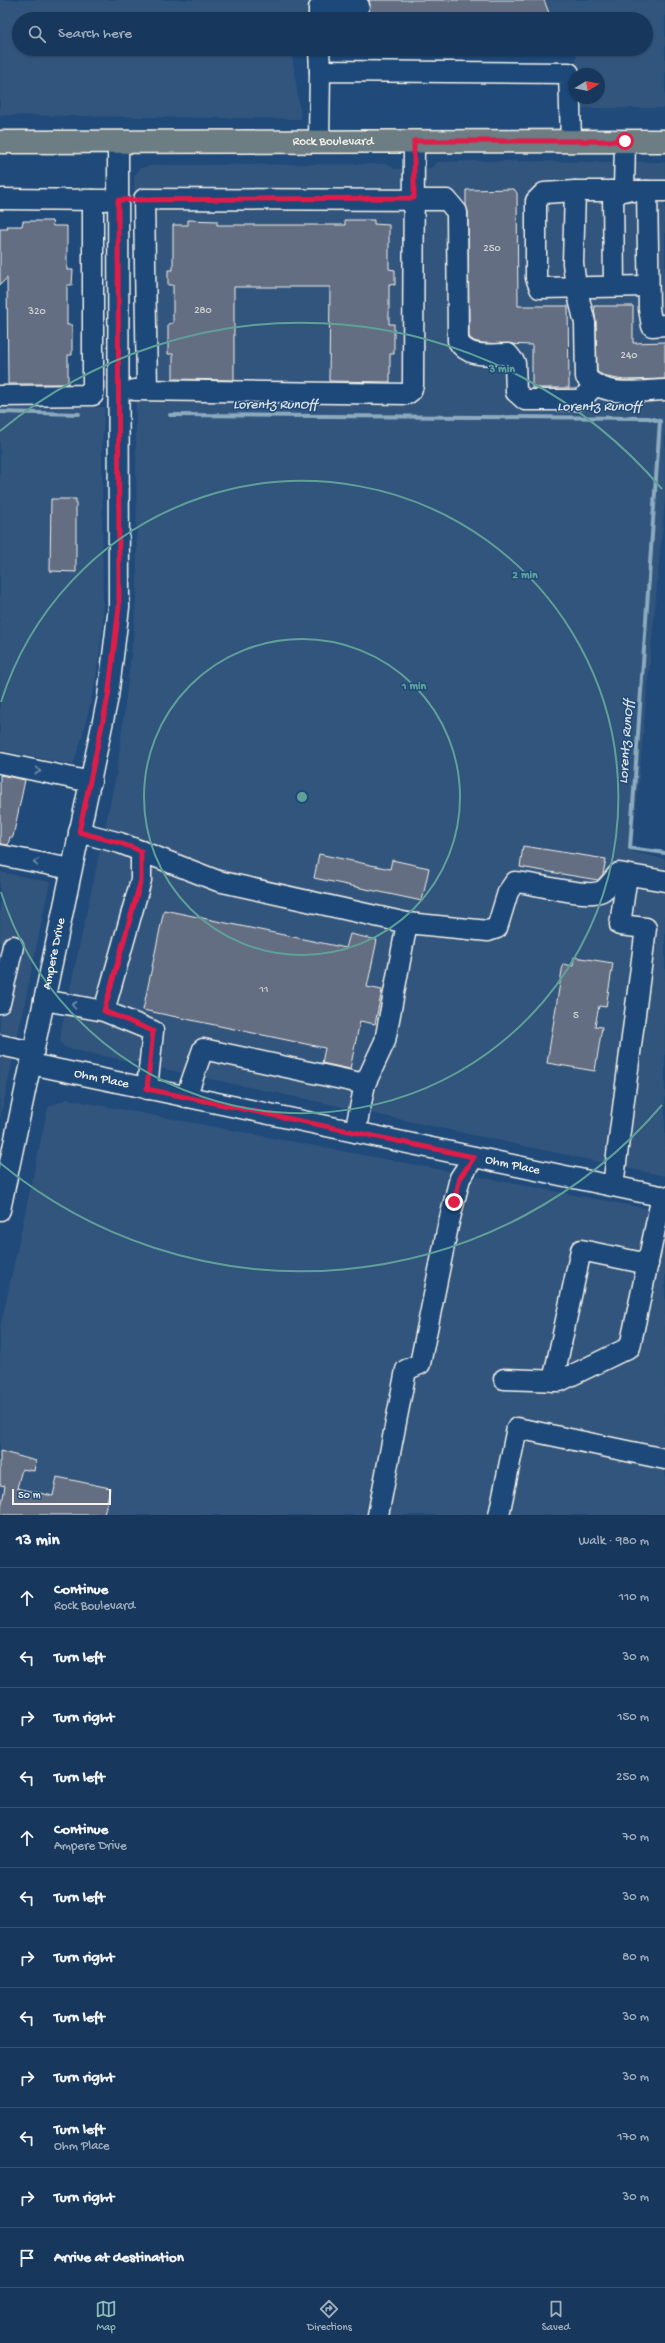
<!DOCTYPE html>
<html lang="en">
<head>
<meta charset="utf-8">
<style>
  :root { --surface:#17385c; --page:#203f62; --text:#f1f3f6; --muted:#9eacbb; --line:#365272; --accent:#8bbbb9 }
  body { margin:0; font-family:"Gochi Hand",sans-serif; background:var(--page); color:var(--text) }
  .compass { position:absolute; left:569px; top:68px; width:36px; height:36px; border-radius:50%; background:var(--surface); box-shadow:0 1px 3px #0004; rotate:80deg }
  .scale { position:absolute; left:12px; bottom:10px; width:99px; box-sizing:border-box; padding-left:4px; border:2px solid #f4f1e8; border-top:0; font-size:11px; line-height:14px; white-space:nowrap; color:#f4f1e8; -webkit-text-stroke:3px #1f4a7a; paint-order:stroke }
  .stop { position:absolute; width:12px; height:12px; margin:-9px; border:3px solid #e11d48; border-radius:50%; background:#fff }
  .stop.end { background:#e11d48; border-color:#fff; box-shadow:0 1px 4px #0008 }
  .list { margin:0; padding:0; list-style:none }
  h2 { display:flex; justify-content:space-between; align-items:center; height:52px; margin:0; padding:0 16px; font-size:17px }
  h2 small { font-size:13px; font-weight:400; color:var(--muted) }
  .list li { display:grid; grid-template-columns:26px 1fr auto; gap:12px; align-items:center; box-sizing:border-box; height:60px; padding:0 16px; border-top:1px solid var(--line) }
  .list b { display:block; font-size:15px; white-space:nowrap }
  .list p { margin:0; font-size:13px; white-space:nowrap; color:var(--muted) }
  .list em { font-size:13px; font-style:normal; color:var(--muted) }
  .icon { flex:none; width:22px; height:22px; fill:none; stroke:currentColor; stroke-width:2; stroke-linecap:round; stroke-linejoin:round }
  .map { position:relative; flex:none; width:665px; height:1515px; overflow:hidden }
  .search { position:absolute; background:var(--surface); box-shadow:0 1px 3px #0004; left:12px; right:12px; top:12px; height:44px; display:flex; align-items:center; gap:10px; box-sizing:border-box; padding:0 14px; border-radius:22px; color:var(--muted); font-size:15px }
  .sheet { height:772px; background:var(--surface) }
  nav { display:flex; justify-content:space-around; align-items:center; box-sizing:border-box; height:56px; border-top:1px solid var(--line); background:var(--surface); font-size:11px; color:var(--muted) }
  nav a { display:grid; justify-items:center; gap:2px }
  nav .on { color:var(--accent) }
  .map>svg:first-child { display:block }
  .built { fill:#33557d; fill-rule:evenodd }
  .lines { fill:none; stroke-linecap:round; stroke-linejoin:round }
  .stream { stroke:#8cabbf; stroke-width:4 }
  .building { fill:#636e83; stroke:#f4f1e8 }
  .minor-casing { stroke:#f4f1e8; stroke-width:23 }
  .major-casing { stroke:#f4f1e8; stroke-width:25 }
  .minor { stroke:#1f4a7a; stroke-width:20 }
  .major { stroke:#6d7d84; stroke-width:22 }
  .oneway { stroke:#748da6 }
  .route { stroke:#e11d48; stroke-width:5 }
  .ring { fill:none; stroke:#5fa199; stroke-width:2 }
  .labels { text-anchor:middle; dominant-baseline:central; stroke-width:3; stroke-linejoin:round; paint-order:stroke }
  .number-label { font-size:11px; fill:#d0d0cf }
  .street-label { font-size:13px; fill:#f4f1e8; stroke:#1f4a7a }
  .water-label { font-size:14px; font-style:italic; fill:#dadfde; stroke:#1f4a7a }
  .centre { fill:#5fa199; stroke:#1f4a7a; stroke-width:2 }
  .ring-label { font-size:12px; text-anchor:middle; font-weight:bold; fill:#5fa199; stroke:#1f4a7a; stroke-width:3; stroke-linejoin:round; paint-order:stroke }
</style>
</head>
<body>
<div class="map">
<svg width="665" height="1515" viewBox="0 0 665 1515">
  <rect width="100%" height="100%" fill="#1f4a7a"/>
  <filter id="ink" filterUnits="userSpaceOnUse"><feTurbulence type="fractalNoise" baseFrequency=".025" numOctaves="2"/><feDisplacementMap in="SourceGraphic" scale="8" xChannelSelector="R" yChannelSelector="G"/><feConvolveMatrix kernelMatrix="1 2 1 2 8 2 1 2 1" color-interpolation-filters="sRGB"/></filter>
  <g filter="url(#ink)">
    <path class="built" d="M0 0H665V108H577V98H599V74H576V51L292 55 301 119 0 115ZM19 19H646V49H19Z
      M479 161 665 162V500L632 852 665 859V1176L66 1048 60 1043 61 1031 117 771 133 638 137 588 134 177 140 168 155 165 387 164 395 169 431 168 438 162Z
      M0 406 105 407 102 442 103 627 95 684 82 737 73 765 0 750Z
      M0 872 50 882 0 1120Z
      M67 1099 665 1212V1515H0V1329L48 1107Z"/>
    <g class="lines">
      <path class="stream" d="M0 412 79 414
        M170 415 648 418 660 421 630 848 665 853"/>
    </g>
    <path class="building" d="M369 0H544L549 13 548 19H368L367 14 370 6Z
      M514 189 517 193 518 306H568L569 388H532V345L482 343 474 341 469 337 468 212 466 205V190Z
      M188 220 217 221V225H345V220H374V224L389 225V269L395 270V285L389 284V324H394V354H390V382L329 381 330 287H234V380L173 379V354H168V324L173 323V285H168V270H173V225H188Z
      M23 221H52L53 226H67V270H73L72 285H67V325H72V355H68V384H8L7 278 0 285V229H8L7 226H22Z
      M594 306H633V343L665 342V379L624 380 607 377 597 372 596 323Z
      M51 499H76V572L50 571Z
      M0 775 25 780 13 837H10L8 845 0 844Z
      M523 846 606 859 603 874 598 880 520 867Z
      M319 854 390 869 392 860 429 868 422 901 314 878Z
      M164 910 346 948 350 934 377 940 367 987 382 990 375 1024 360 1021 350 1069 322 1063 325 1048 143 1010Z
      M574 957 613 963 606 1007 599 1006 595 1026 602 1027 595 1071 547 1063 563 964 573 966Z
      M0 1451 36 1461 34 1471 22 1469 17 1488 53 1496 57 1477 110 1488 104 1515H0L5 1486 0 1485Z"/>
    <g class="lines">
      <g class="minor-casing">
        <g id="minor">
          <path d="M319 19V8L359 6"/>
          <path d="M319 49 320 71"/>
          <path d="M319 141 320 71 569 73 571 141"/>
          <path d="M625 141 624 191H575L573 263 576 287 585 323 586 377C605 398 639 391 665 390"/>
          <path d="M575 191 544 193 536 201V278L540 288 648 286"/>
          <path d="M613 191 614 286"/>
          <path d="M634 191H665"/>
          <path d="M647 191 649 309 652 326 665 325"/>
          <path d="M0 199 106 200"/>
          <path d="M134 390 407 394 411 391 413 385 414 141"/>
          <path d="M147 390 144 199 447 200 457 212 458 341C468 359 491 354 508 354L515 363 516 392 525 400H576L583 398 594 386"/>
          <path d="M0 396 93 395V200"/>
          <path d="M0 763 91 782"/>
          <path d="M79 832 120 843 218 881 407 923 385 1041 365 1084"/>
          <path d="M0 855 71 869"/>
          <path d="M407 923 488 931 497 928 508 892 515 882C536 883 586 899 602 891 608 888 614 878 619 873L665 881"/>
          <path d="M44 1000 104 1011 153 1031 147 1089"/>
          <path d="M0 1003 13 946"/>
          <path d="M104 1011 141 880V851"/>
          <path d="M0 1045 33 1052"/>
          <path id="s1" d="M31 1064 665 1197"/>
          <path d="M186 1097 203 1049 365 1084 355 1132"/>
          <path d="M613 1186 646 928 620 925 627 875"/>
          <path id="s2" d="M0 1210 108 697 119 607 118 142"/>
          <path d="M504 1379 560 1381 630 1347 662 1196"/>
          <path d="M553 1381 581 1250 648 1264"/>
          <path d="M378 1515 406 1370 420 1364 448 1226 460 1178 474 1157"/>
          <path d="M499 1515 517 1428 665 1459"/>
        </g>
      </g>
      <g class="major-casing">
        <g id="major">
          <path id="s3" d="M0 142 665 141"/>
        </g>
      </g>
      <use href="#minor" class="minor"/>
      <use href="#major" class="major"/>
    </g>
    <defs><path id="oneway-chevron" d="M-2-3.5L2.5 0L-2 3.5" fill="none" stroke-width="1.6" stroke-linecap="round" stroke-linejoin="round"/></defs>
    <g class="oneway">
      <use href="#oneway-chevron" transform="translate(38 771) rotate(12)"/>
      <use href="#oneway-chevron" transform="translate(36 862) rotate(-169)"/>
      <use href="#oneway-chevron" transform="translate(74 1005) rotate(-170)"/>
    </g>
  </g>
  <g class="lines" filter="url(#ink)">
    <path class="route" d="M454 1202 460 1178 474 1157 147 1089 153 1031 104 1011 141 880V851L120 843 79 832 108 697 119 607 118 200 414 198V141H625"/>
  </g>
  <g class="ring">
    <circle cx="302" cy="797" r="158"/>
    <path d="M1 702A316 316 0 1 1 1 892"/>
    <path d="M662 1105A474 474 0 0 1 0 1163M0 431A474 474 0 0 1 662 489"/>
  </g>
  <g class="labels">
    <g class="number-label">
      <text x="492" y="249">250</text>
      <text x="203" y="311">280</text>
      <text x="37" y="312">320</text>
      <text x="629" y="356">240</text>
      <text x="264" y="990">11</text>
      <text x="576" y="1016">5</text>
    </g>
    <g class="street-label">
      <text stroke="none"><textPath href="#s3" startOffset="333">Rock Boulevard</textPath></text>
      <text stroke="none"><textPath href="#s2" startOffset="262">Ampere Drive</textPath></text>
      <text stroke="none"><textPath href="#s1" startOffset="72">Ohm Place</textPath></text>
      <text stroke="none"><textPath href="#s1" startOffset="492">Ohm Place</textPath></text>
    </g>
    <g class="water-label">
      <text x="275" y="405">Lorentz RunOff</text>
      <text x="599" y="407">Lorentz RunOff</text>
      <text transform="translate(627 742) rotate(-86)">Lorentz RunOff</text>
    </g>
  </g>
  <circle cx="302" cy="797" r="6" class="centre"/>
  <g class="ring-label">
    <text x="502" y="372">3 min</text>
    <text x="525" y="578">2 min</text>
    <text x="414" y="689">1 min</text>
  </g>
</svg>
<svg class="compass" viewBox="-18 -18 36 36"><path d="M0-13l5 13h-10z" fill="#e53935"/><path d="M0 13l5-13h-10z" fill="#9eacbb"/></svg>
<div class="scale">50 m</div>
<div class="stop" style="left:625px;top:141px"></div>
<div class="stop end" style="left:454px;top:1202px"></div>
<div class="search"><svg class="icon" aria-label="search" viewBox="0 0 24 24"><circle cx="10" cy="10" r="6"/><path d="M15 15l6 6"/></svg>Search here</div>
</div>
<section class="sheet">
<h2>13 min<small>Walk · 980 m</small></h2>
<ul class="list">
<li><svg class="icon" aria-label="ahead" viewBox="0 0 24 24"><path d="M12 20V5M6 11l6-6 6 6"/></svg><div><b>Continue</b><p>Rock Boulevard</p></div><em>110 m</em></li>
<li><svg class="icon" aria-label="left" viewBox="0 0 24 24"><path d="M17 20v-9H6M10 6l-5 5 5 5"/></svg><div><b>Turn left</b></div><em>30 m</em></li>
<li><svg class="icon" aria-label="right" viewBox="0 0 24 24"><path d="M7 20v-9h11M14 6l5 5-5 5"/></svg><div><b>Turn right</b></div><em>150 m</em></li>
<li><svg class="icon" aria-label="left" viewBox="0 0 24 24"><path d="M17 20v-9H6M10 6l-5 5 5 5"/></svg><div><b>Turn left</b></div><em>250 m</em></li>
<li><svg class="icon" aria-label="ahead" viewBox="0 0 24 24"><path d="M12 20V5M6 11l6-6 6 6"/></svg><div><b>Continue</b><p>Ampere Drive</p></div><em>70 m</em></li>
<li><svg class="icon" aria-label="left" viewBox="0 0 24 24"><path d="M17 20v-9H6M10 6l-5 5 5 5"/></svg><div><b>Turn left</b></div><em>30 m</em></li>
<li><svg class="icon" aria-label="right" viewBox="0 0 24 24"><path d="M7 20v-9h11M14 6l5 5-5 5"/></svg><div><b>Turn right</b></div><em>80 m</em></li>
<li><svg class="icon" aria-label="left" viewBox="0 0 24 24"><path d="M17 20v-9H6M10 6l-5 5 5 5"/></svg><div><b>Turn left</b></div><em>30 m</em></li>
<li><svg class="icon" aria-label="right" viewBox="0 0 24 24"><path d="M7 20v-9h11M14 6l5 5-5 5"/></svg><div><b>Turn right</b></div><em>30 m</em></li>
<li><svg class="icon" aria-label="left" viewBox="0 0 24 24"><path d="M17 20v-9H6M10 6l-5 5 5 5"/></svg><div><b>Turn left</b><p>Ohm Place</p></div><em>170 m</em></li>
<li><svg class="icon" aria-label="right" viewBox="0 0 24 24"><path d="M7 20v-9h11M14 6l5 5-5 5"/></svg><div><b>Turn right</b></div><em>30 m</em></li>
<li><svg class="icon" aria-label="arrive" viewBox="0 0 24 24"><path d="M6 21V4h12l-3 4 3 4H6"/></svg><div><b>Arrive at destination</b></div></li>
</ul>
</section>
<nav>
<a class="on"><svg class="icon" aria-label="map" viewBox="0 0 24 24"><path d="M3 6l6-2 6 2 6-2v14l-6 2-6-2-6 2zM9 4v14M15 6v14"/></svg>Map</a>
<a><svg class="icon" aria-label="directions" viewBox="0 0 24 24"><path d="M12 3l9 9-9 9-9-9zM9 14v-3h6M13 9l2 2-2 2"/></svg>Directions</a>
<a><svg class="icon" aria-label="saved" viewBox="0 0 24 24"><path d="M7 4h10v16l-5-4-5 4z"/></svg>Saved</a>
</nav>
</body>
</html>
